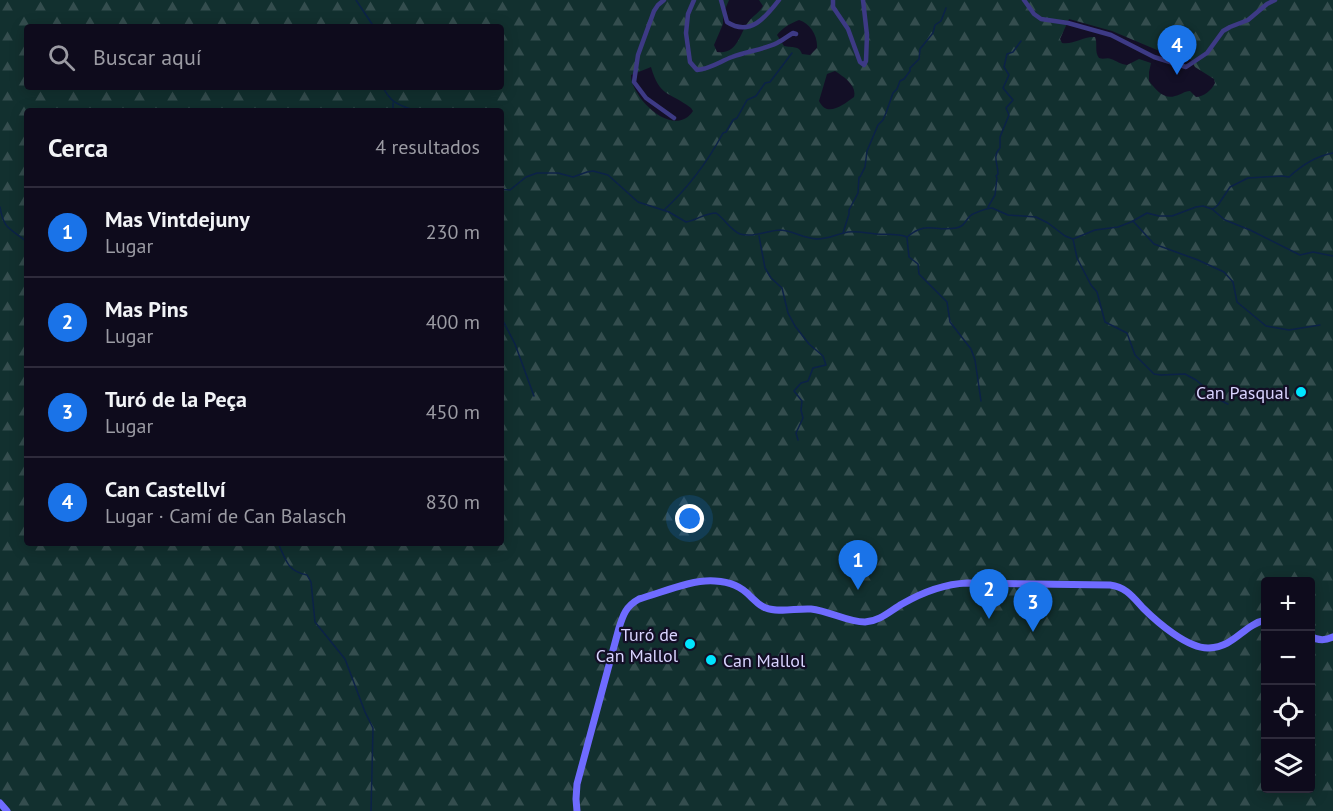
<!DOCTYPE html>
<html lang="es">
<head>
<meta charset="utf-8">
<style>
  :root { --surface:#0e0b1c; --page:#1c1929; --text:#f1f3f6; --muted:#9b9ba3; --line:#2e2b3b; --accent:#1a73e8 }
  body { margin:0; font-family:"PT Sans",sans-serif; background:var(--page); color:var(--text) }
  .controls { position:absolute; right:18px; bottom:18px; display:grid; overflow:hidden; border-radius:6px; box-shadow:0 3px 15px #0003 }
  .controls button { width:54px; height:54px; display:grid; place-items:center; padding:0; border:0; border-bottom:2px solid var(--line); background:var(--surface); color:var(--text); font:30px sans-serif }
  .you { position:absolute; left:690px; top:519px; width:21px; height:21px; margin:-15px; border:4px solid #fff; border-radius:50%; background:#1a73e8; box-shadow:0 0 0 9px #1a73e833 }
  .badge { display:grid; place-items:center; width:39px; height:39px; border-radius:50%; background:var(--accent); color:#fff; font-size:20px; font-weight:700 }
  .pin { position:absolute; translate:-50% -50px; filter:drop-shadow(0 2px 3px #0008) }
  .pin::after { content:''; position:absolute; top:32px; width:21px; height:18px; background:inherit; clip-path:polygon(0 0,100% 0,50% 100%) }
  .list { margin:0; padding:0; list-style:none }
  h2 { display:flex; justify-content:space-between; align-items:center; height:78px; margin:0; padding:0 24px; font-size:26px }
  h2 small { font-size:20px; font-weight:400; color:var(--muted) }
  .list li { display:grid; grid-template-columns:39px 1fr auto; gap:18px; align-items:center; box-sizing:border-box; height:90px; padding:0 24px; border-top:2px solid var(--line) }
  .list b { display:block; font-size:22px; white-space:nowrap }
  .list p { margin:0; font-size:20px; white-space:nowrap; color:var(--muted) }
  .list em { font-size:20px; font-style:normal; color:var(--muted) }
  .icon { flex:none; width:33px; height:33px; fill:none; stroke:currentColor; stroke-width:2; stroke-linecap:round; stroke-linejoin:round }
  .map { position:relative; flex:none; width:1333px; height:811px; overflow:hidden }
  .search { position:absolute; background:var(--surface); box-shadow:0 3px 15px #0003; left:24px; top:24px; width:480px; height:66px; display:flex; align-items:center; gap:15px; box-sizing:border-box; padding:0 21px; border-radius:6px; color:var(--muted); font-size:22px }
  .panel { position:absolute; background:var(--surface); box-shadow:0 3px 15px #0003; left:24px; top:108px; width:480px; height:438px; border-radius:6px }
  .map>svg:first-child { display:block }
  .forest { fill:url(#forest-firs); fill-rule:evenodd }
  .lines { fill:none; stroke-linecap:round; stroke-linejoin:round }
  .stream { stroke:#0c2248; stroke-width:1.5 }
  .street { stroke:#3d3a85; stroke-width:4.5 }
  .secondary { stroke:#6f6bff; stroke-width:7 }
  .poi-dot { fill:#00e5ff; stroke:#130f26; stroke-width:2 }
  .labels { text-anchor:middle; dominant-baseline:central; stroke-width:4.5; stroke-linejoin:round; paint-order:stroke }
  .poi-label { font-size:18px; fill:#d9d4ff; stroke:#130f26; text-anchor:end }
</style>
</head>
<body>
<div class="map">
<svg width="1333" height="811" viewBox="0 0 1333 811">
  <defs>
    <pattern id="forest-firs" width="22" height="20" patternUnits="userSpaceOnUse" patternTransform="scale(1.5)"><rect width="22" height="20" fill="#12302f"/><path d="M5 1l3.5 6h-7zM16 11l3.5 6h-7z" fill="#344d4e"/></pattern>
  </defs>
  <rect width="100%" height="100%" fill="#130f26"/>
  <path class="forest" d="M0 0H729L723 14V24L714 45 717 52C739 55 739 32 750 20 754 15 760 12 763 6L759 0H1333V811H0ZM1069 19 1112 31 1157 50 1187 58 1191 60 1195 67 1214 79 1215 83C1212 90 1203 97 1196 97L1190 91C1184 91 1181 95 1175 96 1164 100 1155 89 1149 81V72L1151 63 1139 59 1127 65C1120 64 1117 61 1111 59 1107 57 1104 60 1099 58 1094 51 1098 45 1095 37 1083 36 1074 45 1062 43L1060 39ZM799 20C810 23 818 36 817 48L810 55 802 54C799 45 792 48 784 46L777 35C782 28 791 23 799 20ZM27 27H501V87H27ZM651 67C660 98 669 91 691 108L693 111C674 140 631 98 631 75ZM835 71C844 77 857 85 854 97 843 105 827 118 819 101L827 74ZM27 111H501V543H27ZM1266 582H1310V788H1266Z"/>
  <g class="lines">
    <path class="stream" d="M356 0 374 27
      M383 87C391 104 400 105 416 111
      M393 111V103
      M501 189 510 190 526 177 537 173H558L573 177 587 172 593 171 608 175 638 202 669 212 686 222C697 220 705 213 716 213 725 219 730 230 740 234 754 238 768 230 781 230 793 231 803 238 817 239 828 239 837 234 848 232 858 231 866 233 876 234 887 235 897 233 907 237 927 220 934 232 956 228 964 227 965 221 970 216 973 213 988 208 992 208L1008 215 1036 217 1048 223 1065 236 1073 239 1095 230 1118 227 1131 222 1147 213 1159 216H1172L1196 207 1203 206 1212 209 1225 220 1250 230 1300 255 1313 252 1333 256
      M501 200 503 196V189
      M0 207C4 231 11 228 27 242
      M988 207 995 195 997 178 996 176 998 174C998 164 992 156 1000 148V137L1009 115 1006 108 1013 100 1003 88 1009 75 1004 67 1007 54 1013 52 1021 41
      M1213 209 1218 205 1230 187 1248 178 1282 176 1289 177C1302 165 1316 156 1333 153
      M664 210C688 188 708 161 723 133L726 132 733 120 737 118 747 100 756 96 765 83 770 82 792 53
      M1133 221 1154 244 1198 260 1224 272 1233 282 1237 302 1266 326 1289 330 1320 325
      M843 233 849 214V210L858 193 859 177H860L865 167 867 151 878 125 883 120 886 113 893 93 897 89 900 81 904 79 910 71V68L919 59 920 49 933 33 935 25 941 21 946 8
      M759 236 765 268 771 278 782 288 788 313 795 326 809 344 823 356 826 365 813 368 808 381 801 383 794 391 802 401 801 410 803 418 796 433 798 440
      M907 238 909 257 918 264 919 274 947 302 950 322 971 349 975 360 981 401
      M1073 239 1077 258 1091 285 1097 292 1105 322 1127 333 1135 355 1154 374 1161 375 1185 374 1196 380 1220 400 1228 404
      M501 317 515 344 534 396
      M278 543C286 560 287 571 307 575L311 582 315 622 345 659 365 712 373 728 371 811"/>
    <path class="street" d="M664 0 658 5 654 11 638 55 634 82 646 98 674 118
      M694 0 688 14 686 33 690 62 697 70C710 69 721 61 732 57 747 51 763 50 777 43 783 40 788 36 793 33L796 34
      M721 0 727 22C750 37 766 17 779 0
      M833 0V7L848 29 860 62 864 65 866 61 867 35 863 0
      M1024 0 1034 14 1041 19 1068 23 1111 35 1154 57 1186 67 1207 53 1223 31 1230 27 1248 20 1267 4 1275 0"/>
    <path class="secondary" d="M1310 636C1318 641 1325 641 1333 637
      M0 803 7 811
      M577 811 576 799 577 784 619 628C623 615 626 606 639 599 661 593 692 579 715 581 730 582 741 586 751 597 756 601 759 606 766 608 778 613 797 608 811 609 830 611 847 622 865 622 880 621 890 611 902 604 923 592 944 584 967 583L1110 585C1126 587 1133 597 1143 608 1157 622 1188 649 1209 648 1235 647 1244 624 1266 620"/>
  </g>
  <g class="poi-dot">
    <circle cx="1301" cy="392" r="6"/>
    <circle cx="690" cy="644" r="6"/>
    <circle cx="711" cy="660" r="6"/>
  </g>
  <g class="labels">
    <g class="poi-label">
      <text x="1289" y="392">Can Pasqual</text>
      <text x="678" y="634">Turó de<tspan x="678" dy="21">Can Mallol</tspan></text>
      <text x="723" y="660" text-anchor="start">Can Mallol</text>
    </g>
  </g>
</svg>
<div class="controls">
<button>+</button>
<button>−</button>
<button><svg class="icon" aria-label="locate" viewBox="0 0 24 24"><circle cx="12" cy="12" r="6"/><path d="M12 2v4M12 18v4M2 12h4M18 12h4"/></svg></button>
<button><svg class="icon" aria-label="layers" viewBox="0 0 24 24"><path d="M12 4l9 5-9 5-9-5zM3 14l9 5 9-5"/></svg></button>
</div>
<div class="you"></div>
<div class="pin badge" style="left:858px;top:590px">1</div>
<div class="pin badge" style="left:989px;top:619px">2</div>
<div class="pin badge" style="left:1033px;top:632px">3</div>
<div class="pin badge" style="left:1177px;top:75px">4</div>
<div class="search"><svg class="icon" aria-label="search" viewBox="0 0 24 24"><circle cx="10" cy="10" r="6"/><path d="M15 15l6 6"/></svg>Buscar aquí</div>
<section class="panel">
<h2>Cerca<small>4 resultados</small></h2>
<ul class="list">
<li><span class="badge">1</span><div><b>Mas Vintdejuny</b><p>Lugar</p></div><em>230 m</em></li>
<li><span class="badge">2</span><div><b>Mas Pins</b><p>Lugar</p></div><em>400 m</em></li>
<li><span class="badge">3</span><div><b>Turó de la Peça</b><p>Lugar</p></div><em>450 m</em></li>
<li><span class="badge">4</span><div><b>Can Castellví</b><p>Lugar · Camí de Can Balasch</p></div><em>830 m</em></li>
</ul>
</section>
</div>
</body>
</html>
